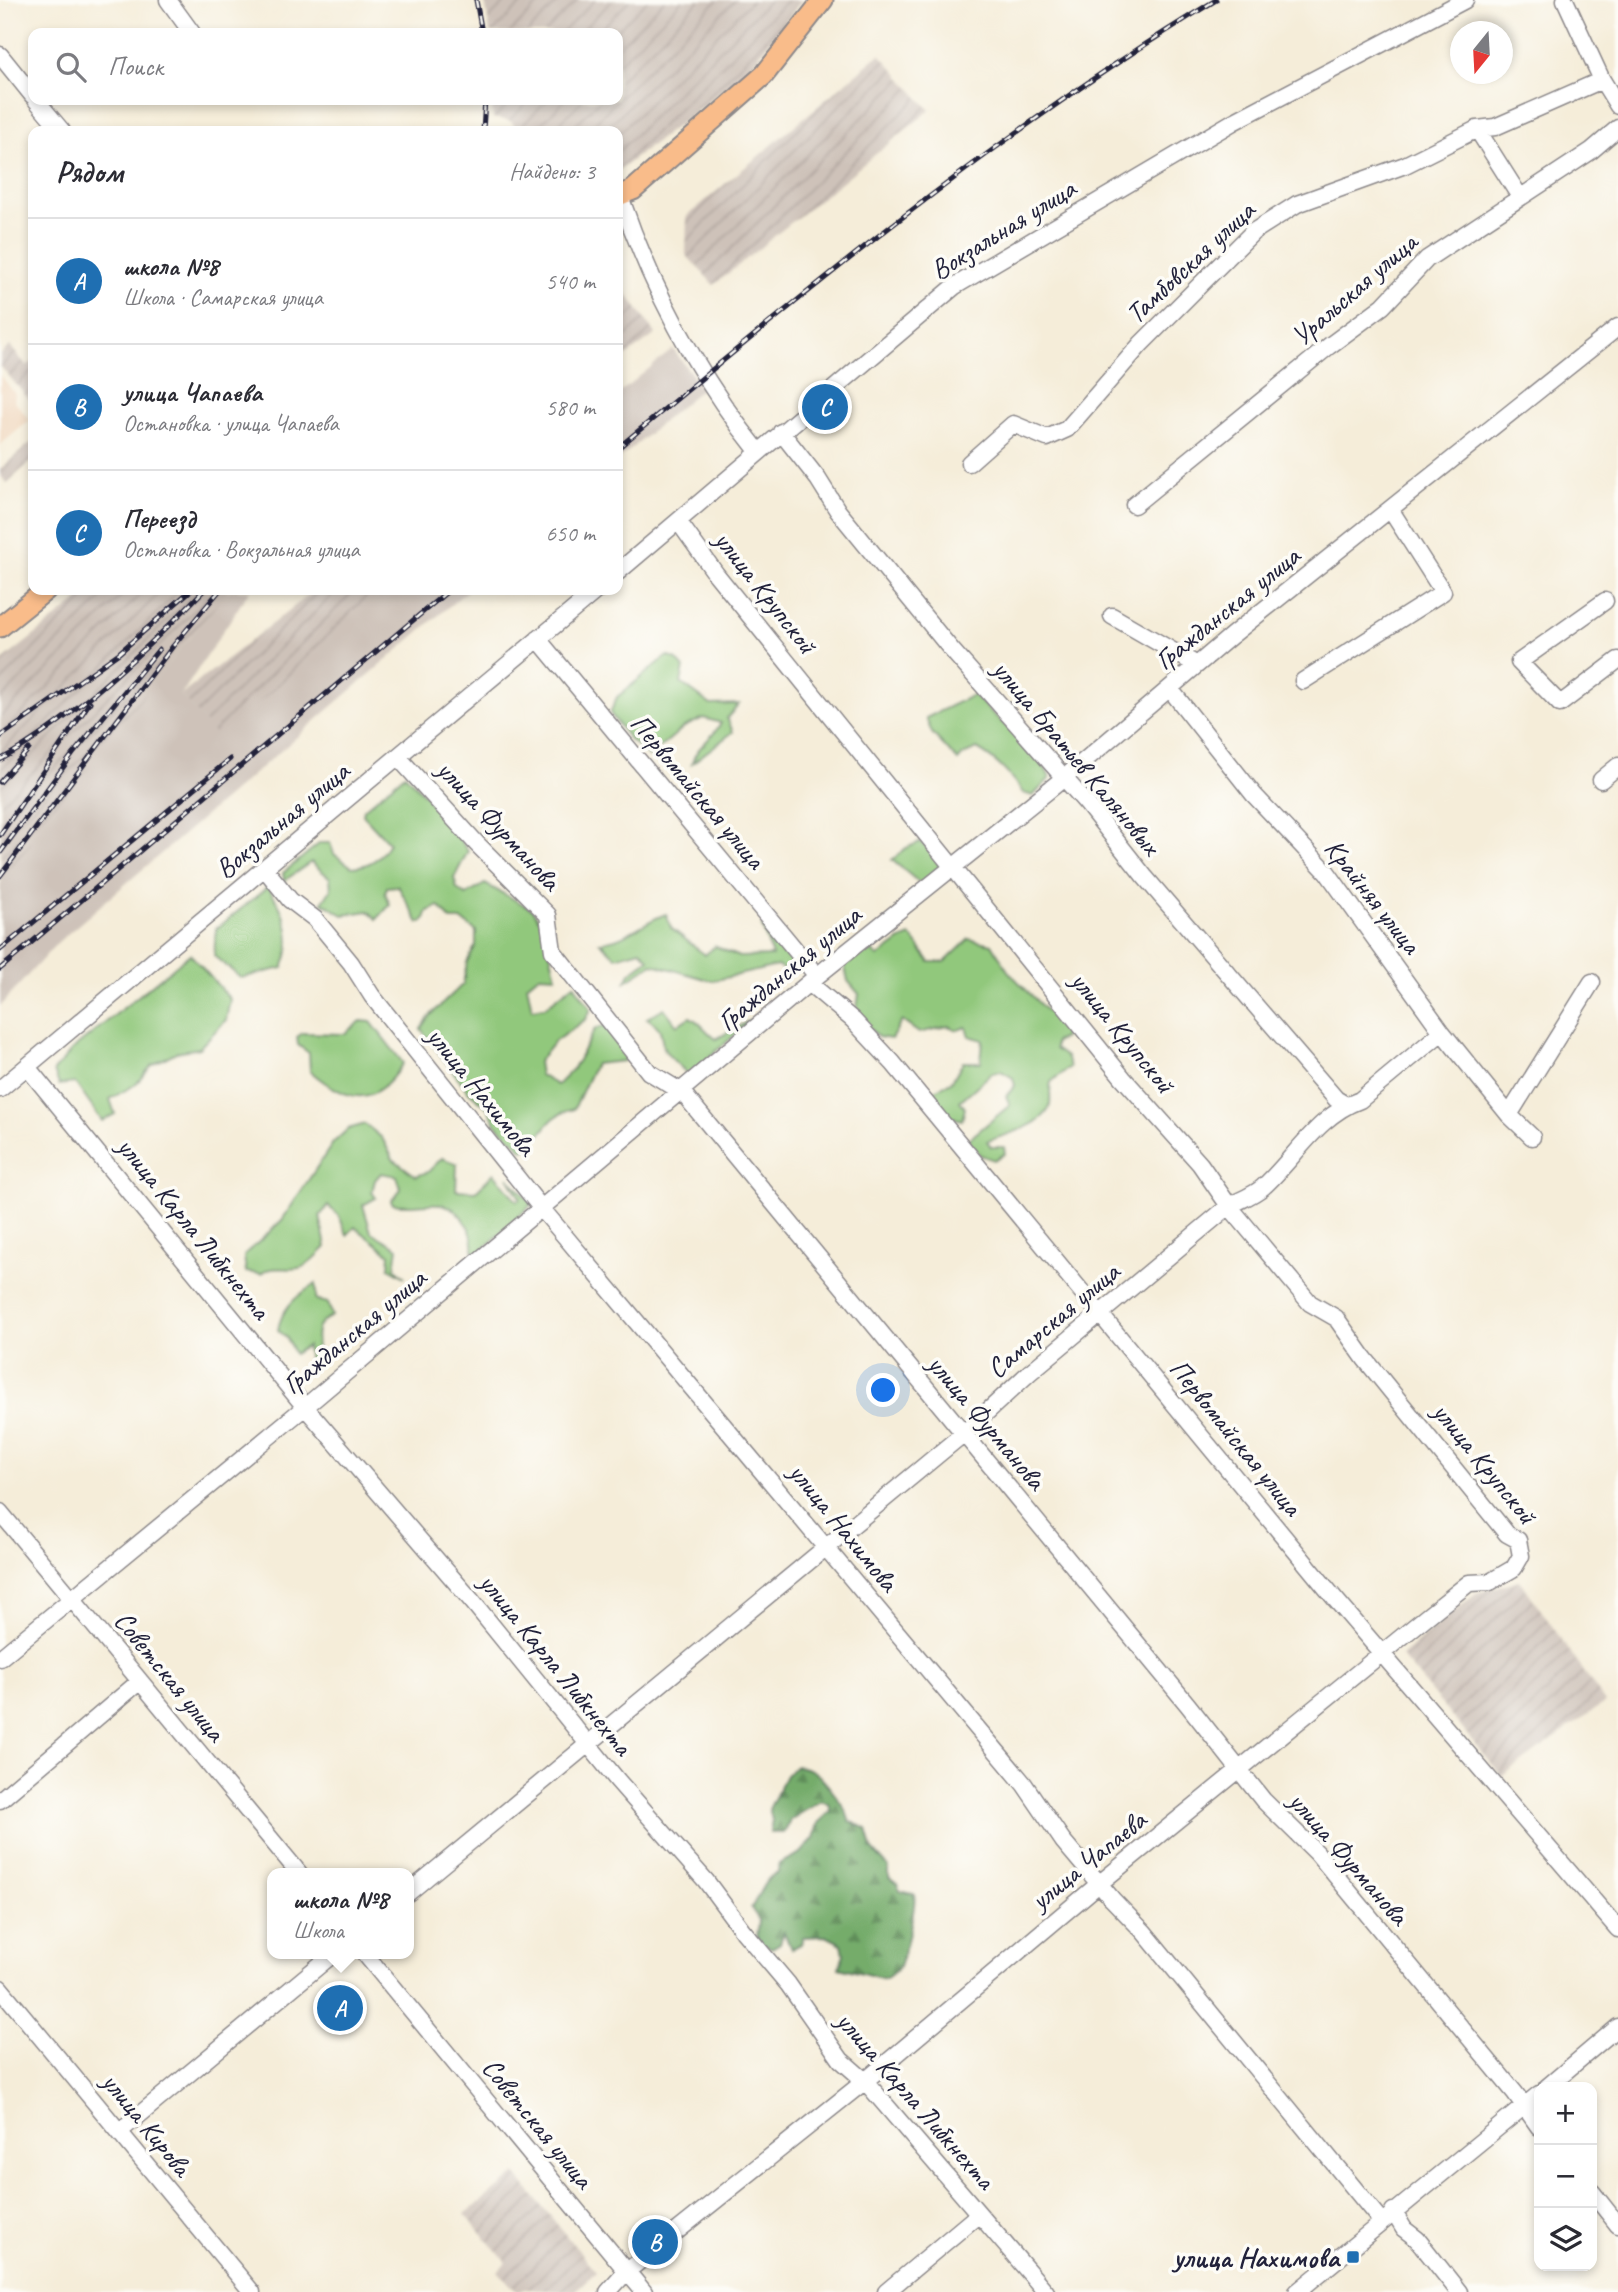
<!DOCTYPE html>
<html lang="ru">
<head>
<meta charset="utf-8">
<style>
  :root { --surface:#fff; --page:#f7f7f7; --text:#2b2b33; --muted:#7c7c81; --line:#e1e1e2; --accent:#1f6fb2 }
  body { margin:0; font-family:Caveat,sans-serif; background:var(--page); color:var(--text) }
  .controls { position:absolute; right:21px; bottom:21px; display:grid; overflow:hidden; border-radius:14px; box-shadow:0 4px 10px #0003 }
  .controls button { width:63px; height:63px; display:grid; place-items:center; padding:0; border:0; border-bottom:2px solid var(--line); background:var(--surface); color:var(--text); font:35px sans-serif }
  .compass { position:absolute; left:1450px; top:21px; width:63px; height:63px; border-radius:50%; background:var(--surface); box-shadow:0 4px 10px #0003; rotate:198deg }
  .you { position:absolute; left:884px; top:1391px; width:24px; height:24px; margin:-18px; border:5px solid #fff; border-radius:50%; background:#1a73e8; box-shadow:0 0 0 10px #1a73e833 }
  .badge { display:grid; place-items:center; width:46px; height:46px; border-radius:50%; background:var(--accent); color:#fff; font-size:23px; font-weight:700 }
  .pin { position:absolute; translate:-50% -50%; border:4px solid #fff; box-shadow:0 2px 7px #0006 }
  .popup { position:absolute; left:267px; top:1868px; width:147px; height:91px; box-sizing:border-box; display:grid; place-content:center; border-radius:14px; background:var(--surface); filter:drop-shadow(0 2px 5px #0005); font-size:23px; white-space:nowrap; color:var(--muted) }
  .popup b { font-size:26px; color:var(--text) }
  .popup::after { content:''; position:absolute; left:50%; top:100%; margin-left:-14px; border:14px solid transparent; border-top-color:var(--surface) }
  .list { margin:0; padding:0; list-style:none }
  h2 { display:flex; justify-content:space-between; align-items:center; height:91px; margin:0; padding:0 28px; font-size:30px }
  h2 small { font-size:23px; font-weight:400; color:var(--muted) }
  .list li { display:grid; grid-template-columns:46px 1fr auto; gap:21px; align-items:center; box-sizing:border-box; height:126px; padding:0 28px; border-top:2px solid var(--line) }
  .list b { display:block; font-size:26px; white-space:nowrap }
  .list p { margin:0; font-size:23px; white-space:nowrap; color:var(--muted) }
  .list em { font-size:23px; font-style:normal; color:var(--muted) }
  .icon { flex:none; width:38px; height:38px; fill:none; stroke:currentColor; stroke-width:2; stroke-linecap:round; stroke-linejoin:round }
  .map { position:relative; flex:none; width:1618px; height:2292px; overflow:hidden }
  .search { position:absolute; background:var(--surface); box-shadow:0 4px 10px #0003; left:28px; top:28px; width:595px; height:77px; display:flex; align-items:center; gap:18px; box-sizing:border-box; padding:0 24px; border-radius:14px; color:var(--muted); font-size:26px }
  .panel { position:absolute; background:var(--surface); box-shadow:0 4px 10px #0003; left:28px; top:126px; width:595px; height:469px; border-radius:14px }
  .map>svg:first-child { display:block }
  .built { fill:#f0d6bc }
  .industrial { fill:url(#industrial-furrows) }
  .railway { fill:#cec2b9 }
  .grass { fill:#91c87b; stroke:#5a755b; stroke-width:2 }
  .forest { fill:url(#forest-firs); stroke:#4b6753; stroke-width:2 }
  .lines { fill:none; stroke-linecap:round; stroke-linejoin:round }
  .minor-casing { stroke:#8c888a; stroke-width:19 }
  .major-casing { stroke:#8c888a; stroke-width:23 }
  .minor { stroke:#fff; stroke-width:16 }
  .major { stroke:#f9bc8a; stroke-width:19 }
  .rail-casing { stroke:#22223b; stroke-width:5 }
  .rail { stroke:#fdfcf7; stroke-width:2.5; stroke-dasharray:8; stroke-linecap:butt }
  .poi-dot { fill:#1f6fb2; stroke:#fdfcf7; stroke-width:2.5 }
  .labels { text-anchor:middle; dominant-baseline:central; stroke-width:7; stroke-linejoin:round; paint-order:stroke }
  .street-label { font-size:28px; fill:#22223b; stroke:#fdfcf7 }
  .poi-label { font-size:28px; font-weight:bold; fill:#22223b; stroke:#fdfcf7; text-anchor:end }
</style>
</head>
<body>
<div class="map">
<svg width="1618" height="2292" viewBox="0 0 1618 2292">
  <defs>
    <pattern id="industrial-furrows" width="10" height="10" patternUnits="userSpaceOnUse" patternTransform="scale(1.75)"><rect width="10" height="10" fill="#cec2b9"/><path d="M-1 1l2-2M0 10L10 0M9 11l2-2" fill="none" stroke="#b1a6a0"/></pattern>
    <pattern id="forest-firs" width="22" height="20" patternUnits="userSpaceOnUse" patternTransform="scale(1.75)"><rect width="22" height="20" fill="#74ac6b"/><path d="M5 1l3.5 6h-7zM16 11l3.5 6h-7z" fill="#5f8c59"/></pattern>
  </defs>
  <rect width="100%" height="100%" fill="#fdfcf7"/>
  <filter id="ink" filterUnits="userSpaceOnUse"><feTurbulence type="fractalNoise" baseFrequency=".0143" numOctaves="2"/><feDisplacementMap in="SourceGraphic" scale="14" xChannelSelector="R" yChannelSelector="G"/><feConvolveMatrix kernelMatrix="1 2 1 2 8 2 1 2 1" color-interpolation-filters="sRGB"/></filter>
  <filter id="wash" filterUnits="userSpaceOnUse"><feTurbulence type="fractalNoise" baseFrequency=".00686" numOctaves="4" result="noise"/><feDisplacementMap in="SourceGraphic" scale="28" xChannelSelector="R" yChannelSelector="G"/><feGaussianBlur stdDeviation="1.57" result="paint"/><feColorMatrix in="noise" values="0 0 0 0 0 0 0 0 0 0 0 0 0 0 0 0 0 1.4 0 .05"/><feComposite in="paint" operator="in"/></filter>
  <g filter="url(#wash)">
    <rect width="100%" height="100%" fill="#f5edd9"/>
    <path class="built" d="M0 375 15 394 14 401 30 420 0 445Z"/>
    <path class="industrial" d="M485 0H802L744 74 618 171V131H519L511 121 493 118 492 100H618V33H490Z
      M880 54 930 110 714 285 686 255 687 216Z
      M618 282 656 334 618 362Z
      M10 346 27 366 33 361V404L0 366V355Z
      M33 441V460L7 483 0 475V469Z
      M91 590H230L178 651 1 885 0 663Z
      M315 590H387L391 595 218 738 181 695Z
      M1520 1580 1605 1702 1502 1776 1401 1656 1476 1593Z
      M516 2174 596 2272 573 2292 526 2289 517 2292 498 2271 506 2262 465 2214Z"/>
    <path class="railway" d="M673 349 702 388 618 460V394Z
      M230 590H250L181 695 218 737 390 590H468L58 942 0 1006V884L178 651Z"/>
    <path class="grass" d="M667 656 676 659 684 668 681 683 711 705 739 704 727 718 733 732 692 763C696 746 713 739 721 723L703 718 684 727 649 757 629 739 610 713 617 697Z
      M973 695 1040 758 1050 778 1033 796 1023 793C1010 775 997 760 977 749L963 755 958 761 932 733 926 718Z
      M405 774 460 832V840L468 851 454 878 457 889 466 895 485 884 532 909 543 925 556 976 539 975 527 985 532 1009 545 1007 574 984 591 1009 586 1019 554 1042 538 1062 540 1075 557 1085 573 1069 595 1029 606 1025 628 1054 624 1061 595 1064 574 1109C544 1116 546 1136 523 1150L496 1124 488 1108 468 1091 421 1029 431 1015 463 984 467 962 476 945V931L461 920H451L439 906 428 911 424 921 419 923 398 886 387 887 385 893 390 905 377 919 368 911 343 915 322 902 331 890 330 878 311 862 284 881 283 873 320 843H330L334 854 352 867C370 866 380 859 389 843L363 815 364 809Z
      M920 842 937 856 941 868 923 886 892 860 906 848Z
      M268 887C286 913 296 938 283 968L241 978 214 956 216 929Z
      M666 914 671 928 705 955 715 946 739 957 772 956 762 927 771 933 797 967 792 974 777 966 712 981 653 964 626 981 630 973 649 959 641 950 616 957 600 942C626 940 642 922 666 914Z
      M911 936 930 962H945L969 939 992 944 1008 971 1065 1030 1064 1038 1055 1042V1049L1066 1057 1070 1067 1051 1082C1049 1090 1051 1099 1050 1105 1046 1125 1003 1136 987 1141L991 1147H1004L1005 1154 994 1160 980 1155 968 1140 1010 1105 1006 1096 1015 1086 1013 1078 1001 1071 992 1073 960 1101 965 1108 962 1120 946 1116 929 1093 951 1082 963 1062H981L983 1040 969 1036 966 1027 958 1030 948 1026 919 1033 902 1021 891 1039 878 1037 856 1014 859 994 848 981 844 963 855 952 869 947 878 957 901 940Z
      M190 954 230 999 226 1020 199 1048 176 1052 152 1065 136 1084 110 1099 115 1114 102 1121 75 1083 59 1085 54 1071 72 1050Z
      M664 1008 677 1025 690 1017C702 1023 705 1031 716 1039L756 1017 688 1075C682 1067 670 1059 665 1050 657 1034 668 1032 647 1018Z
      M361 1021 371 1022 403 1063C374 1109 348 1103 310 1071L309 1053 298 1045 297 1037 303 1033 344 1034Z
      M365 1124 382 1138 393 1159 416 1176 428 1172 442 1158 457 1164 456 1190 476 1191 494 1173 517 1201 520 1198 508 1177 532 1204 478 1254 473 1250C475 1232 460 1206 439 1204 424 1203 409 1207 393 1204L391 1201 401 1189 397 1176 381 1173 375 1180 372 1192 376 1198 363 1205 371 1232 398 1248 395 1268 405 1277 389 1268 390 1254 355 1227 347 1235 339 1216 328 1206 320 1216 326 1247C319 1254 309 1266 299 1268 285 1271 273 1264 261 1274L246 1272 244 1256 282 1220 333 1143 348 1129Z
      M316 1284V1300L328 1303 332 1316C307 1327 320 1342 317 1363L309 1366 307 1346 294 1354 287 1338 278 1330C281 1309 298 1294 316 1284Z"/>
    <path class="forest" d="M796 1766C802 1767 808 1768 813 1771 823 1777 848 1809 849 1821L867 1829 872 1849 889 1868V1878L897 1884 900 1891 914 1894C917 1905 904 1957 898 1968 895 1972 889 1976 885 1979L839 1967 844 1954 842 1944 826 1936 803 1937 801 1944 791 1949 784 1932 780 1943 772 1948 764 1945 757 1937 759 1920 751 1908C760 1895 762 1880 778 1872L779 1864 801 1853 814 1838 818 1823 831 1811 829 1804 821 1801 790 1820 784 1833H770L772 1820 769 1809 786 1775Z"/>
  </g>
  <g filter="url(#ink)">
    <g class="lines">
      <g class="minor-casing">
        <path id="minor" d="M168 0 192 33
          M1565 0 1602 80 1618 106
          M0 55 33 96
          M36 100 62 131
          M1477 129 1520 197
          M620 196C652 289 697 375 758 451
          M781 432 818 479 838 511 950 648 1088 805 1144 876 1336 1099 1346 1105
          M969 463 1013 424 1047 438 1067 429 1141 344 1253 232 1297 204 1405 165 1477 129 1495 127 1602 80
          M1134 505 1329 346 1383 306 1427 259 1591 151 1618 128
          M618 572 955 286 1233 122 1465 0
          M1605 601 1519 662 1560 704 1618 660
          M1112 616 1197 665
          M538 639 817 976
          M1303 681 1443 592 1390 509
          M1170 689 1254 795 1327 872 1442 1032 1509 1115 1532 1137
          M398 757 477 844 548 915 553 951 649 1072 682 1092 1188 1705 1263 1800 1317 1853 1515 2093 1539 2127
          M1601 780 1618 766
          M265 869 290 900 315 919 351 963 372 996 542 1209 1024 1784 1063 1841 1112 1899 1144 1932 1381 2221
          M809 983 853 1020 893 1063 1336 1600 1618 1929
          M27 1067 305 1407 472 1601 618 1781 706 1881 743 1931 788 1984 841 2060 865 2081 1046 2292
          M0 1089 597 590
          M1509 1115 1592 982
          M0 1512 299 1873
          M0 1658 305 1407 817 976 1064 778 1231 636 1618 327
          M0 1800 140 1681
          M408 1893 963 1434 1029 1373 1229 1206C1240 1200 1254 1195 1263 1187 1295 1158 1318 1115 1360 1100L1442 1032
          M365 1954 644 2292
          M0 1988 252 2292
          M1547 2087 1618 2027
          M120 2131 333 1954
          M1592 2192 1618 2225
          M1393 2211 1404 2229 1417 2239 1459 2292
          M608 2292 626 2272 865 2081 1100 1883 1425 1618 1469 1583 1490 1582 1514 1568 1521 1556 1518 1540 1507 1534 1365 1359 1336 1318 1310 1303 1229 1206 1200 1164 1123 1078 716 574 678 521
          M886 2292 979 2214
          M1297 2292 1539 2094"/>
      </g>
      <g class="major-casing">
        <path id="major" d="M618 196 633 190 764 75 823 0
          M0 627 46 590"/>
      </g>
      <use href="#minor" class="minor"/>
      <use href="#major" class="major"/>
      <g class="rail-casing">
        <path id="rail" d="M476 0 482 33
          M483 131 485 100
          M618 448C809 288 1002 130 1216 0
          M0 737 119 653 191 590
          M0 760C71 721 148 648 204 590
          M0 782 29 749
          M0 835 90 702
          M0 853 73 754 159 649
          M0 876 173 646 220 590
          M0 950 230 759
          M0 969 449 590"/>
      </g>
      <use href="#rail" class="rail"/>
    </g>
  </g>
  <rect class="poi-dot" x="1346" y="2250" width="14" height="14" rx="3.5"/>
  <g class="labels">
    <g class="street-label">
      <text transform="translate(1003 229) rotate(-32)">Вокзальная улица</text>
      <text transform="translate(1190 262) rotate(-43)">Тамбовская улица</text>
      <text transform="translate(1354 289) rotate(-41)">Уральская улица</text>
      <text transform="translate(766 592) rotate(52)">улица Крупской</text>
      <text transform="translate(1227 608) rotate(-39)">Гражданская улица</text>
      <text transform="translate(1077 757) rotate(50)">улица Братьев Каляновых</text>
      <text transform="translate(698 791) rotate(50)">Первомайская улица</text>
      <text transform="translate(282 820) rotate(-40)">Вокзальная улица</text>
      <text transform="translate(499 825) rotate(47)">улица Фурманова</text>
      <text transform="translate(1373 896) rotate(52)">Крайняя улица</text>
      <text transform="translate(789 968) rotate(-40)">Гражданская улица</text>
      <text transform="translate(1123 1032) rotate(51)">улица Крупской</text>
      <text transform="translate(482 1091) rotate(51)">улица Нахимова</text>
      <text transform="translate(194 1228) rotate(51)">улица Карла Либкнехта</text>
      <text transform="translate(1053 1320) rotate(-40)">Самарская улица</text>
      <text transform="translate(354 1331) rotate(-40)">Гражданская улица</text>
      <text transform="translate(987 1422) rotate(50)">улица Фурманова</text>
      <text transform="translate(1236 1437) rotate(51)">Первомайская улица</text>
      <text transform="translate(1485 1463) rotate(51)">улица Крупской</text>
      <text transform="translate(844 1527) rotate(51)">улица Нахимова</text>
      <text transform="translate(556 1664) rotate(51)">улица Карла Либкнехта</text>
      <text transform="translate(170 1676) rotate(51)">Советская улица</text>
      <text transform="translate(1349 1858) rotate(49)">улица Фурманова</text>
      <text transform="translate(1088 1860) rotate(-39)">улица Чапаева</text>
      <text transform="translate(916 2100) rotate(49)">улица Карла Либкнехта</text>
      <text transform="translate(538 2123) rotate(51)">Советская улица</text>
      <text transform="translate(147 2124) rotate(51)">улица Кирова</text>
    </g>
    <g class="poi-label">
      <text x="1339" y="2257">улица Нахимова</text>
    </g>
  </g>
</svg>
<div class="controls">
<button>+</button>
<button>−</button>
<button><svg class="icon" aria-label="layers" viewBox="0 0 24 24"><path d="M12 4l9 5-9 5-9-5zM3 14l9 5 9-5"/></svg></button>
</div>
<svg class="compass" viewBox="-18 -18 36 36"><path d="M0-13l5 13h-10z" fill="#e53935"/><path d="M0 13l5-13h-10z" fill="#7c7c81"/></svg>
<div class="you"></div>
<div class="pin badge" style="left:340px;top:2008px">A</div>
<div class="popup"><b>школа №8</b>Школа</div>
<div class="pin badge" style="left:655px;top:2242px">B</div>
<div class="pin badge" style="left:825px;top:407px">C</div>
<div class="search"><svg class="icon" aria-label="search" viewBox="0 0 24 24"><circle cx="10" cy="10" r="6"/><path d="M15 15l6 6"/></svg>Поиск</div>
<section class="panel">
<h2>Рядом<small>Найдено: 3</small></h2>
<ul class="list">
<li><span class="badge">A</span><div><b>школа №8</b><p>Школа · Самарская улица</p></div><em>540 m</em></li>
<li><span class="badge">B</span><div><b>улица Чапаева</b><p>Остановка · улица Чапаева</p></div><em>580 m</em></li>
<li><span class="badge">C</span><div><b>Переезд</b><p>Остановка · Вокзальная улица</p></div><em>650 m</em></li>
</ul>
</section>
</div>
</body>
</html>
